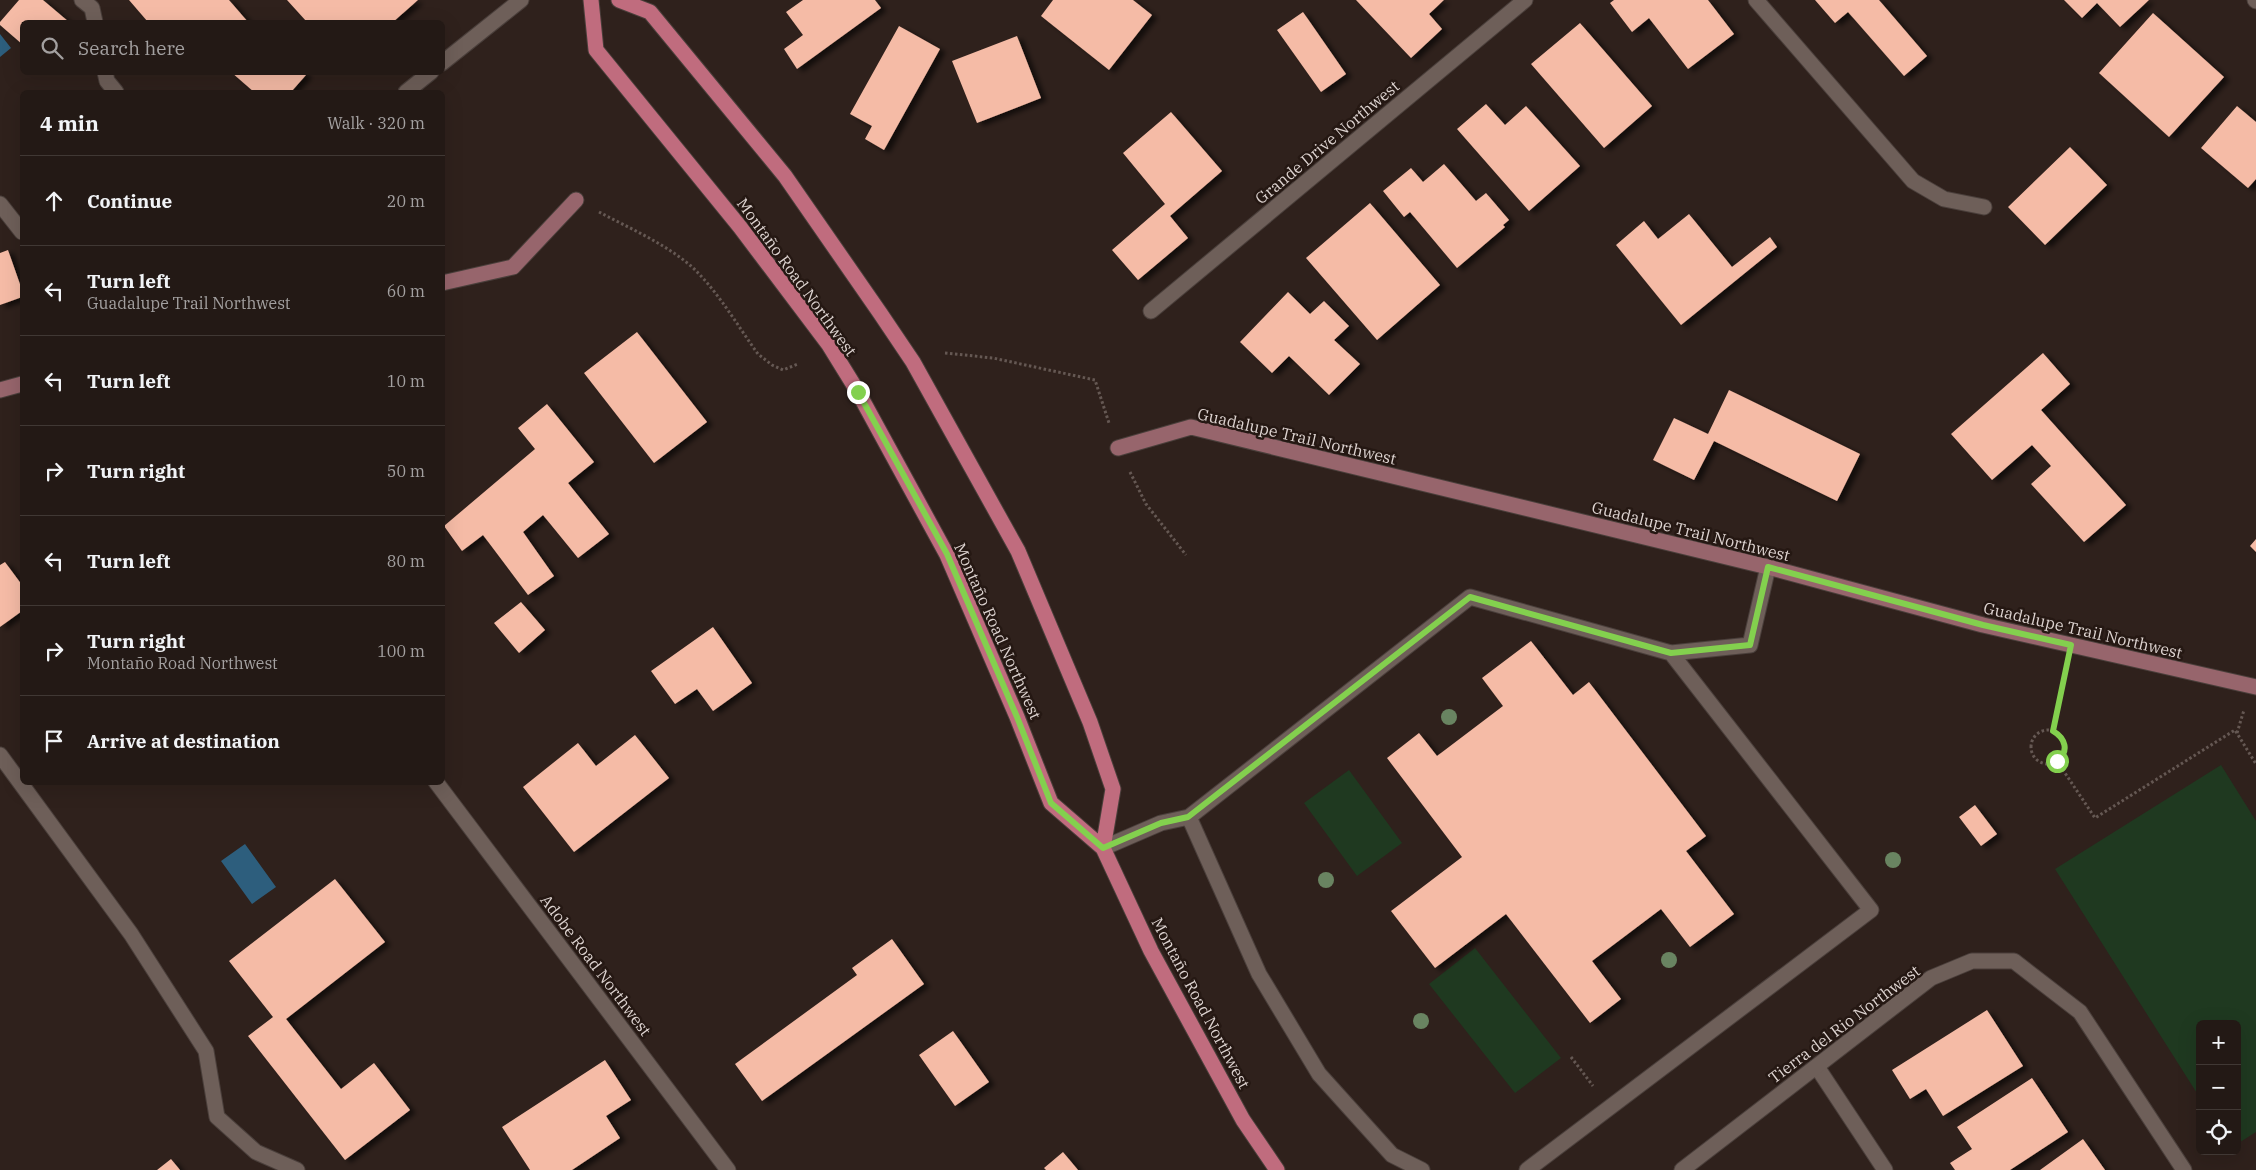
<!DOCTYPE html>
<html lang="en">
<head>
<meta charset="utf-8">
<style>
  :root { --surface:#231915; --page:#2b221e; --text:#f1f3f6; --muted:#a3a0a0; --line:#403834 }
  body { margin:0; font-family:"IBM Plex Serif",serif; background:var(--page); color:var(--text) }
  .controls { position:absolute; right:15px; bottom:15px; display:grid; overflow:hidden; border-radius:8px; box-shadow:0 5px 20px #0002 }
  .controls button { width:45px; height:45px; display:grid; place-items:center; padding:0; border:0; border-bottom:1px solid var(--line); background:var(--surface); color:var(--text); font:25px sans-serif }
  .stop { position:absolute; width:15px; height:15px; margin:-11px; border:4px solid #83d04e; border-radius:50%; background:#fff }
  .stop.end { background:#83d04e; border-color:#fff; box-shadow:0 1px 5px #0008 }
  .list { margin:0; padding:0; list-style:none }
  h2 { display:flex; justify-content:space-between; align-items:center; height:65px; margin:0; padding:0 20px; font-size:21px }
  h2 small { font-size:16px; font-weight:400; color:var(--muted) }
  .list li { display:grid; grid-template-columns:32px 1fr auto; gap:15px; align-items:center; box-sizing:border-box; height:90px; padding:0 20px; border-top:1px solid var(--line) }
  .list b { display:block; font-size:19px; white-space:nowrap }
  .list p { margin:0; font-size:16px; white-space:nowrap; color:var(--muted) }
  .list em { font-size:16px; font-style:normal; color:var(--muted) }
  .icon { flex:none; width:28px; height:28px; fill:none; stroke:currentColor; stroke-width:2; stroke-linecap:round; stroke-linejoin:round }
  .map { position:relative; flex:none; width:2256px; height:1170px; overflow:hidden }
  .search { position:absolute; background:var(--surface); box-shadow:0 5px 20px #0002; left:20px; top:20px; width:425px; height:55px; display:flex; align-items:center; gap:12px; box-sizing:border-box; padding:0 18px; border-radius:8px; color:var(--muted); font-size:19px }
  .panel { position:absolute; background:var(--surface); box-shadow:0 5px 20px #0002; left:20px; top:90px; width:425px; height:695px; border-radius:8px }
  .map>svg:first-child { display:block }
  .green { fill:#1f3920 }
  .water { fill:#2d5e7d }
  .building { fill:#f5bba6; filter:url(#shadow) }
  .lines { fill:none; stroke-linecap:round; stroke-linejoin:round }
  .lane-casing { stroke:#4a3f3b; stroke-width:17 }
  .street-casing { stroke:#4a3f3b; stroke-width:17 }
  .secondary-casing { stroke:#4a3f3b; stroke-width:17 }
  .primary-casing { stroke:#4a3f3b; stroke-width:17 }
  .path { stroke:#655853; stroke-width:3; stroke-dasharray:2.5 2.5; stroke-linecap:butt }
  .lane { stroke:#6e5f59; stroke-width:15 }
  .street { stroke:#6e5f59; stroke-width:15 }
  .secondary { stroke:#97656c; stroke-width:15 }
  .primary { stroke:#c06c7e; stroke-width:15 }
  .tree { fill:#698461 }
  .route { stroke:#83d04e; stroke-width:6 }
  .labels { text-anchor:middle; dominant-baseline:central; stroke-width:5; stroke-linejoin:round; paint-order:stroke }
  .street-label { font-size:16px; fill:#ddd3d0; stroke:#251813 }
</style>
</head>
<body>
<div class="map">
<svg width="2256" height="1170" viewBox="0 0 2256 1170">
  <defs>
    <filter id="shadow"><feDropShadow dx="5.5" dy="3" stdDeviation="2.5" flood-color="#0009"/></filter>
  </defs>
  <rect width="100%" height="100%" fill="#2f211c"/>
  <path class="green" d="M2221 765 2256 821V1132L2237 1144V1024H2200V1098L2055 869Z
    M1349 770 1402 843 1357 876 1304 803Z
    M1475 948 1561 1058 1515 1093 1429 984Z"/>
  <path class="water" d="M0 34 11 48 0 57Z
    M245 844 276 887 252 904 221 861Z"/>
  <path class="building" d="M19 0H43L69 22H22V44L0 25V22Z
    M129 0H229L248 22H148Z
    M287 0H418L393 22H307Z
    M803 0H875L881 8 797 69 784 49 803 35 786 12Z
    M1053 0H1133L1152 15 1109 70 1041 16Z
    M1356 0H1444L1429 14 1442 29 1411 58Z
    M1614 0H1708L1734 34 1688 69 1649 18 1632 32 1610 3Z
    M1815 0H1879L1927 56 1904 76 1848 12 1835 23Z
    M2064 0H2149L2120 27 2097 3 2082 18Z
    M1303 12 1346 74 1321 92 1277 30Z
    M2153 13 2224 77 2169 137 2099 73Z
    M1580 23 1652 106 1604 148 1531 64Z
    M899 26 940 49 884 150 865 139 872 126 850 114Z
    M1017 36 1041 98 977 123 952 61Z
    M231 72H303L306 75 291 92H254Z
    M1486 104 1505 125 1526 106 1580 166 1529 211 1457 129Z
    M2237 106 2256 122V179L2248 188 2201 148Z
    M1171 112 1222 171 1170 216 1188 238 1138 280 1112 250 1165 204 1123 153Z
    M2070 147 2107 185 2045 245 2008 207Z
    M1444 164 1476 201 1486 193 1509 220 1503 225 1505 227 1457 268 1410 212 1404 217 1383 191 1411 168 1423 182Z
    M1370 203 1440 285 1377 340 1306 258Z
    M1689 214 1732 267 1770 237 1777 247 1681 325 1616 245 1644 221 1658 239Z
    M8 250 22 290V297L0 305V253Z
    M1288 292 1310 314 1324 301 1349 326 1334 340 1360 364 1329 395 1289 356 1272 373 1240 342Z
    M637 332 707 422 654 463 584 373Z
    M2043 353 2070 384 2041 410 2126 505 2084 542 2031 484 2051 466 2032 445 1992 480 1951 434Z
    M1729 390 1860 454 1837 501 1714 441 1694 480 1653 460 1674 418 1708 434Z
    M547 404 594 462 568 483 609 534 578 558 543 515 523 532 554 576 528 595 483 535 462 551 444 526 535 449 518 428Z
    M2256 539V552L2250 546Z
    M5 562 22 585V611L0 627V565Z
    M521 602 545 630 519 653 494 623Z
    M713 627 752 683 713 711 697 689 675 704 651 671Z
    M1531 641 1573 695 1589 682 1706 836 1686 851 1734 914 1690 947 1661 909 1592 961 1621 999 1590 1023 1506 914 1435 968 1391 911 1462 857 1387 758 1419 733 1437 756 1503 706 1482 678Z
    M635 735 669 778 574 852 523 787 578 743 596 766Z
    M1975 805 1997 834 1981 846 1959 817Z
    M335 879 385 942 286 1019 341 1089 374 1063 410 1110 345 1160 248 1036 273 1017 229 961Z
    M892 939 924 984 762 1101 735 1064 857 975 852 968Z
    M1987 1010 2023 1066 1943 1116 1926 1089 1910 1099 1892 1070Z
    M953 1031 989 1082 955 1106 919 1055Z
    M605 1060 631 1100 606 1116 620 1138 572 1170H530L502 1127Z
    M2032 1078 2068 1132 2010 1170H1955L1950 1163 1972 1149 1957 1127Z
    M2083 1139 2105 1170H2040Z
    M1063 1152 1078 1170H1046L1044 1168Z
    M171 1159 180 1170H157Z"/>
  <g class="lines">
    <g class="lane-casing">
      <path id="lane" d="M1756 0 1913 181 1944 199 1984 207
        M442 63 521 0
        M406 92 431 72
        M1671 653 1750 645 1768 567
        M0 755 131 934 206 1051 217 1117 256 1152 297 1170
        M1189 817 1259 974 1319 1074 1392 1155 1422 1170
        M1103 848 1161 823 1189 817 1470 597 1671 653 1871 910 1527 1170
        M1817 1067 1885 1170"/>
    </g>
    <g class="street-casing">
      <path id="street" d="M82 0 92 8 95 22
        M2255 0 2256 1
        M105 72 107 81 116 92
        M0 204 22 232
        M1151 311 1525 0
        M436 782 728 1170
        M1682 1170 1931 978 1972 961H2014L2080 1012 2184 1170"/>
    </g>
    <g class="secondary-casing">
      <path id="secondary" d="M442 283 513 267 576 200
        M0 390 22 384
        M1118 448 1191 427 1768 567 1983 625 2256 687"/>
    </g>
    <g class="primary-casing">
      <path id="primary" d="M591 0 596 50 740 227 829 345 858 392 947 555 1017 717 1051 803 1103 848 1151 951 1243 1120 1277 1170
        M619 0 650 12 785 176 880 313 913 362 1018 551 1090 722 1113 789 1103 848"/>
    </g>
    <path class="path" d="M599 212C629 228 664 243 691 266 718 291 737 325 758 354L772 365 783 370 798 364
      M945 353 993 358 1095 380 1109 423
      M1130 472 1146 504 1186 555
      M2031 747a17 17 0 1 1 34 0a17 17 0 1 1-34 0Z
      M2053 731 2066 670
      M2237 733 2244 710
      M2057 761 2095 818 2235 730 2256 764
      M1571 1057 1593 1086"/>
    <use href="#lane" class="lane"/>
    <use href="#street" class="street"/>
    <use href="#secondary" class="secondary"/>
    <use href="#primary" class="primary"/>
  </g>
  <g class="tree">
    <circle cx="1449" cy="717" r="8"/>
    <circle cx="1893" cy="860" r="8"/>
    <circle cx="1326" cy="880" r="8"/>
    <circle cx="1669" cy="960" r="8"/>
    <circle cx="1421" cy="1021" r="8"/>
  </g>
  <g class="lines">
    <path class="route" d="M858 392 947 554 1017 717 1051 803 1103 848 1161 823 1188 817 1470 597 1671 653 1750 645 1768 567 1983 625 2071 645 2053 731C2065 738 2070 751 2057 761"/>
  </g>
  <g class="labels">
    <g class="street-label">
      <text transform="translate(1327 142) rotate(-40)">Grande Drive Northwest</text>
      <text transform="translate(797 277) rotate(54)">Montaño Road Northwest</text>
      <text transform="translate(1297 436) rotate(13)">Guadalupe Trail Northwest</text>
      <text transform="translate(1691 531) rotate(14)">Guadalupe Trail Northwest</text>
      <text transform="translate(2083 630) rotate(13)">Guadalupe Trail Northwest</text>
      <text transform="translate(998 631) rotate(66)">Montaño Road Northwest</text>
      <text transform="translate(596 965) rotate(53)">Adobe Road Northwest</text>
      <text transform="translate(1201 1003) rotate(62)">Montaño Road Northwest</text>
      <text transform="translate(1844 1024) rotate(-37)">Tierra del Rio Northwest</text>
    </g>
  </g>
</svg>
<div class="controls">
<button>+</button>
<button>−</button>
<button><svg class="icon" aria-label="locate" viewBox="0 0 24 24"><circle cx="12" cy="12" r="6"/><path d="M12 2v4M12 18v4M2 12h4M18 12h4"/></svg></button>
</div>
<div class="stop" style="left:2057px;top:761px"></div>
<div class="stop end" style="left:858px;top:392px"></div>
<div class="search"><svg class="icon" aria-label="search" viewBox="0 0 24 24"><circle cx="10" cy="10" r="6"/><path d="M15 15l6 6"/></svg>Search here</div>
<section class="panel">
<h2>4 min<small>Walk · 320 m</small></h2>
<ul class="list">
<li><svg class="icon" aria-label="ahead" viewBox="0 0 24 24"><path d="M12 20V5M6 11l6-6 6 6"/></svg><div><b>Continue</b></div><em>20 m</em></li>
<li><svg class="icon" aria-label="left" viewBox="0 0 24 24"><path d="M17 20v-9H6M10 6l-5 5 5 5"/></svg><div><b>Turn left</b><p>Guadalupe Trail Northwest</p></div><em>60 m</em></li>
<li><svg class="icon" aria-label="left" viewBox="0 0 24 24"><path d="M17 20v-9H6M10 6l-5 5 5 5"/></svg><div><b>Turn left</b></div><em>10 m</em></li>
<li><svg class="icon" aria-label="right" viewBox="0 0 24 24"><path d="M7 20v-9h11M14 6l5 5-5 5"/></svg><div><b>Turn right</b></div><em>50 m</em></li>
<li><svg class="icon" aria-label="left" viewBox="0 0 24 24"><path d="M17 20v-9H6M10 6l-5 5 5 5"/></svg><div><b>Turn left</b></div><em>80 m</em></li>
<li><svg class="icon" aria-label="right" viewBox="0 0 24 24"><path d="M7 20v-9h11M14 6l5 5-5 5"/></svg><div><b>Turn right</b><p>Montaño Road Northwest</p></div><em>100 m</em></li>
<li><svg class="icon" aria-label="arrive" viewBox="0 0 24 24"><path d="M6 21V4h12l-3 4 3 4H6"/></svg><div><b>Arrive at destination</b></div></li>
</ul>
</section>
</div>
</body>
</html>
